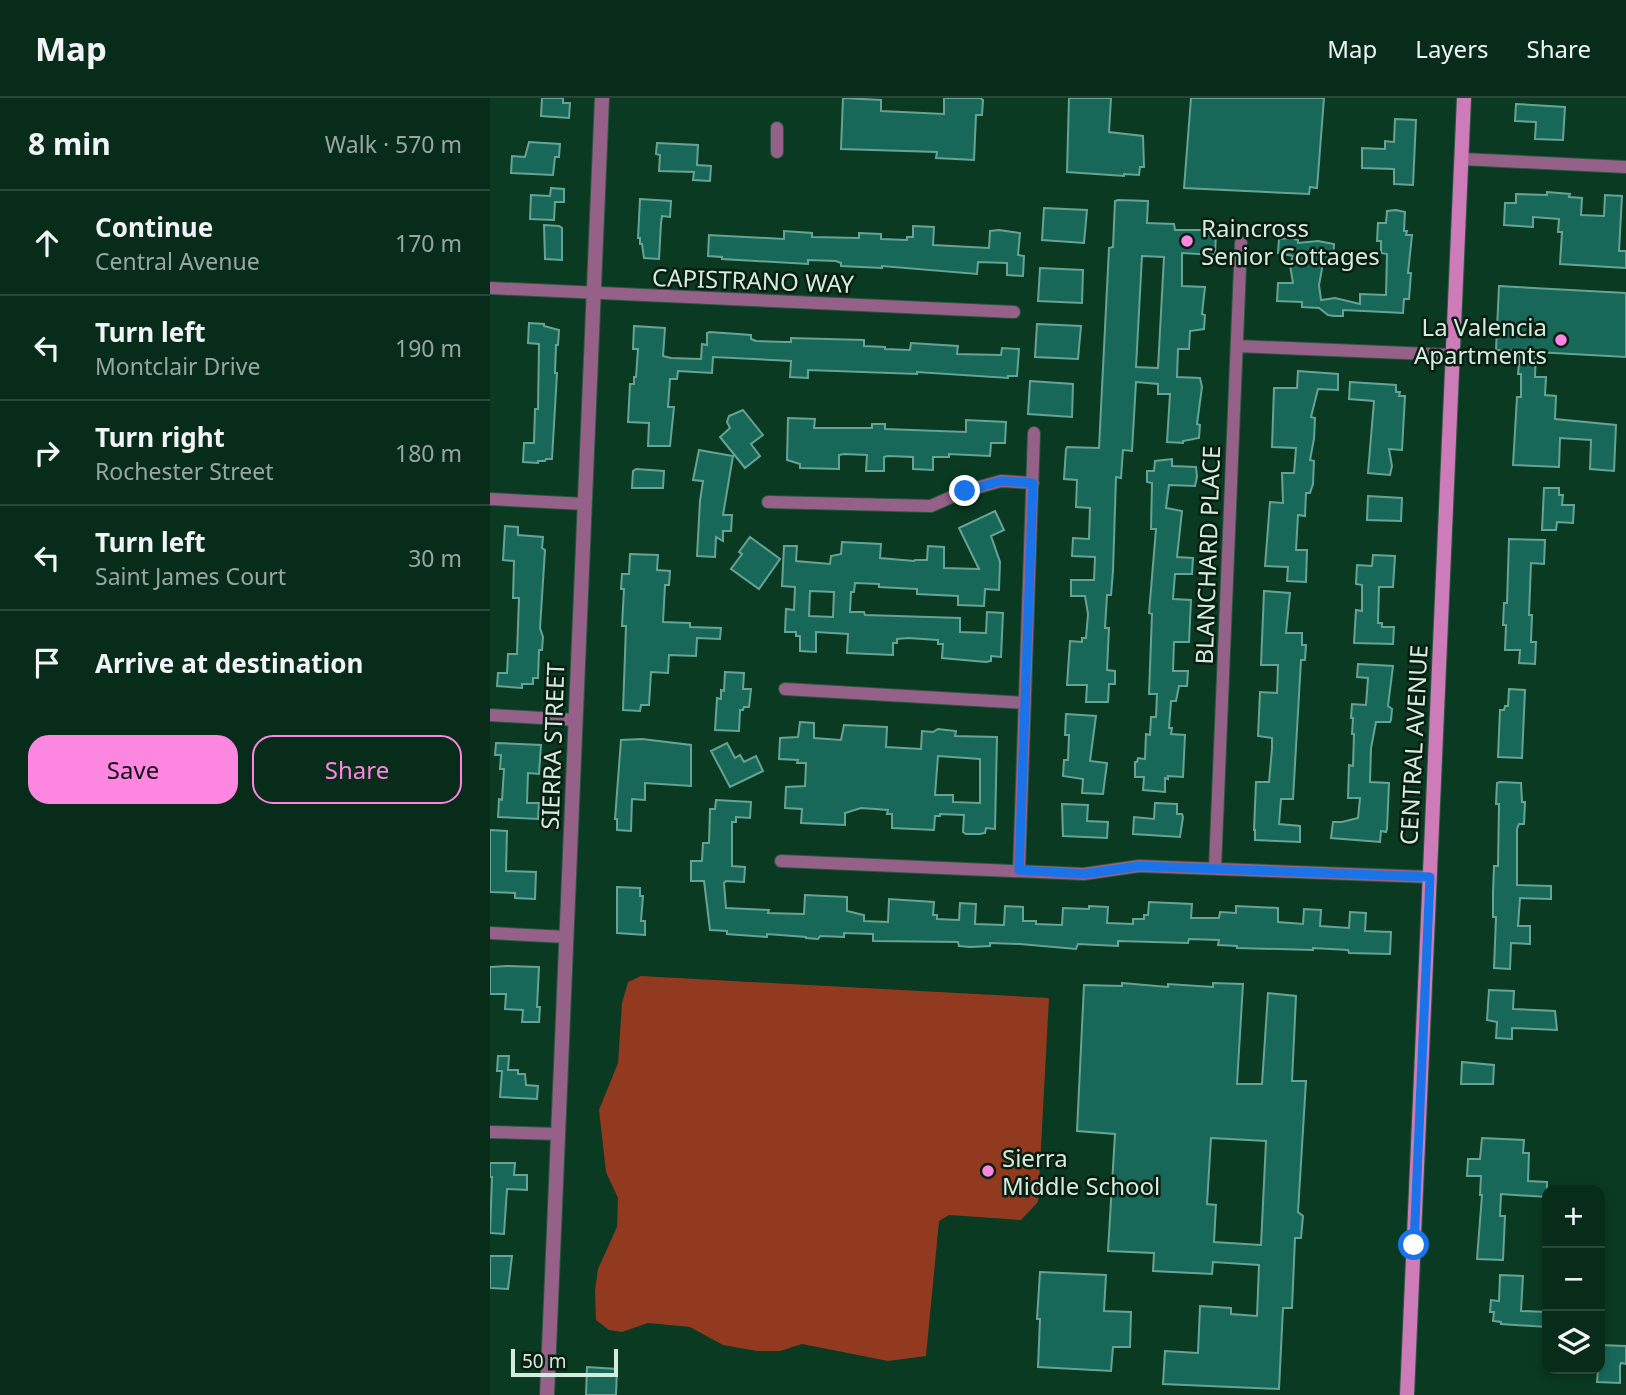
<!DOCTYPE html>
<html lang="en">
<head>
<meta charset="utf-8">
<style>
  :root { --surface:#082c1a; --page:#113423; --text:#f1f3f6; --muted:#98a7a2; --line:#294839; --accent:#fd86e1 }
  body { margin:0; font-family:"Noto Sans",sans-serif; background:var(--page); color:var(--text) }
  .controls { position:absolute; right:21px; bottom:21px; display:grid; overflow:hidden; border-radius:14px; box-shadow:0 4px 10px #0003 }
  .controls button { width:63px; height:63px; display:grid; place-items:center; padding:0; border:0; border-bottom:2px solid var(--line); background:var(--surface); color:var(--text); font:35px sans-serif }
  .scale { position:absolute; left:21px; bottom:18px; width:107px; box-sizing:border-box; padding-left:7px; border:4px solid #d4ecdc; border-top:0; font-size:19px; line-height:24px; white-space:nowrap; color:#d4ecdc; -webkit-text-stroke:5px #0a1d12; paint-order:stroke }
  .stop { position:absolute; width:21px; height:21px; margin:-16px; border:5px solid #1a73e8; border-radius:50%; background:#fff }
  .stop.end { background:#1a73e8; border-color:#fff; box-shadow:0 2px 7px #0008 }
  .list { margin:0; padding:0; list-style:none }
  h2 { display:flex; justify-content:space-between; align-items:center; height:91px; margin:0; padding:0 28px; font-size:30px }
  h2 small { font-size:23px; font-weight:400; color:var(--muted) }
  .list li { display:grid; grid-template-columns:46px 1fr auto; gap:21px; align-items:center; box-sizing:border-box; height:105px; padding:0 28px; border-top:2px solid var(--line) }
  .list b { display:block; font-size:26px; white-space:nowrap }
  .list p { margin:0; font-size:23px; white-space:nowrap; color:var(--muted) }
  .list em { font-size:23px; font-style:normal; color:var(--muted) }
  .actions { display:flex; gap:14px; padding:21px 28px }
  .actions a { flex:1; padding:16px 0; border:2px solid var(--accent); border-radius:21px; text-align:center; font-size:24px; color:var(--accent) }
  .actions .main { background:var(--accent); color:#111 }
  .icon { flex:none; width:38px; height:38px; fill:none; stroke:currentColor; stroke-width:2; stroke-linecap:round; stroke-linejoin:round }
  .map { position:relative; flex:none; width:1136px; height:1297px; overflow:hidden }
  header { display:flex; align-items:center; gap:42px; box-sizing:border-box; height:98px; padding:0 35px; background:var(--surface); border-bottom:2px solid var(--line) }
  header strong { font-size:33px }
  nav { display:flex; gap:38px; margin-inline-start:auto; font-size:24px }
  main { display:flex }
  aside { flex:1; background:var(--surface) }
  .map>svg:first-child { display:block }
  .green { fill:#913a20 }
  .building { fill:#186859; stroke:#67a394; stroke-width:2; fill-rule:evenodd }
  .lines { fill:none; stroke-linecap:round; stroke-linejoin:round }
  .minor-casing { stroke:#2a5640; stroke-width:14 }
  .tertiary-casing { stroke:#2a5640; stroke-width:16 }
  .secondary-casing { stroke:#2a5640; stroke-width:16 }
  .minor { stroke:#956188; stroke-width:12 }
  .tertiary { stroke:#956188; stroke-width:14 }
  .secondary { stroke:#ce7bb9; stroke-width:14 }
  .route { stroke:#1a73e8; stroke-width:9 }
  .poi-dot { fill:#fd86e1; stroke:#0a1d12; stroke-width:2.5 }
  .labels { text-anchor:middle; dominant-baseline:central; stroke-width:5; stroke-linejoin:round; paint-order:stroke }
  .poi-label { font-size:24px; fill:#d4ecdc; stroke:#0a1d12; text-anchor:start }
  .street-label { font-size:24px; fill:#d4ecdc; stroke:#0a1d12 }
</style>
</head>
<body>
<header>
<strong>Map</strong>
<nav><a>Map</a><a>Layers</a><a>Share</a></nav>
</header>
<main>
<aside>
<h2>8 min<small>Walk · 570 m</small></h2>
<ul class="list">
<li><svg class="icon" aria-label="ahead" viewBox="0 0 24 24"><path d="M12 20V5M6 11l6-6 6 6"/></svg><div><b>Continue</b><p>Central Avenue</p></div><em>170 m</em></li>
<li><svg class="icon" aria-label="left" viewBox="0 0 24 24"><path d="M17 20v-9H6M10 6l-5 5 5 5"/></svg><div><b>Turn left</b><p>Montclair Drive</p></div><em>190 m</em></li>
<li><svg class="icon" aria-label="right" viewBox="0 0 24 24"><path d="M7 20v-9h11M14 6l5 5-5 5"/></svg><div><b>Turn right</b><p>Rochester Street</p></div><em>180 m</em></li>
<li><svg class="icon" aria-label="left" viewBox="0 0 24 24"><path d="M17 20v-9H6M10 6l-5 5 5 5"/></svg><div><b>Turn left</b><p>Saint James Court</p></div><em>30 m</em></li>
<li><svg class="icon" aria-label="arrive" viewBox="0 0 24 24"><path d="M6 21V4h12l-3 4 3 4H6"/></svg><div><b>Arrive at destination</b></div></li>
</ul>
<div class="actions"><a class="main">Save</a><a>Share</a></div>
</aside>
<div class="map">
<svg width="1136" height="1297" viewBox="0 0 1136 1297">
  <rect width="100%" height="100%" fill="#0a3a22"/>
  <path class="green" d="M151 878 559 900 548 1104 531 1122 459 1117 449 1123 436 1258 398 1263 312 1246 290 1253H267L233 1247 200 1229 158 1225 132 1234 119 1232 106 1222 105 1193 108 1171 127 1129 128 1100 116 1074 109 1012 128 965 132 905 138 884Z"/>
  <path class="building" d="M52 0H73V5H80L79 20 51 18Z
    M353 0 391 2V13L454 16V0H490L493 2 492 17H486L484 62 446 60 447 54 351 51Z
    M579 0H621L619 34 653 38 654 69H650L649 77 634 76V78L577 74Z
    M701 0H834L827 90 820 89 819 96 694 90Z
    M1026 6 1075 9 1073 42 1045 41 1046 24 1025 23Z
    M905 21 926 22 923 87 904 86V71L872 70V50L895 51V43L904 44Z
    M39 44 70 46 69 59H65L63 77 21 75 22 58 35 59Z
    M167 45 208 47 207 67 221 68 220 83 203 82 204 74 169 73 170 57 166 56Z
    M61 90 74 91V104H65L64 122 40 121 41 97 60 98Z
    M1057 94 1080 96 1079 99 1092 100 1091 117 1114 118 1115 97 1132 98 1129 153H1136V170L1070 166 1072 134H1068L1069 121 1043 119V129L1014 127 1015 105H1026V96L1057 97Z
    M150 101 181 103 180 119 172 118 171 125 169 161 154 160 152 146H150V140H148Z
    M628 102 658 103 657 125 684 126 685 132H724L723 134 726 135 725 157 692 155V188L715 189 712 216 715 217 714 231 700 233 699 251H688L687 279 710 280 712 289 707 326 710 327 709 340 693 343V345L677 344 680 296H668V286L646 284 642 353 633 352 631 380 626 379 623 473 621 497H617L615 530H619L617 572 625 573V586H619L618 604H596L597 587H577L580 543 592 544V540H596L598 516 595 498H581V482H604L605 459 582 458 583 440 599 441 600 410 586 409 587 382 574 381 576 351 577 349 609 350 619 150 623 149 625 103ZM652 158 674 159 668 270 646 269Z
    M554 110 597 112 594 145 552 142Z
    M906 112 915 114 914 133H917L916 137H922L918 175H921L919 201H914L913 215 853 212V218H844L838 217 829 210 812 209V204L787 203 788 185H803L800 167 803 158 788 155 789 141 799 140 808 142V145L828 143 844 146 843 165H833L829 187 831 202 845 200 870 206V196L896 197 897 156 891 155V143H887L888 125H896L897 113Z
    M54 127 69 128 72 130V162L55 161Z
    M423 128 444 129 443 147 499 150 500 133 509 132 530 135 528 157 534 158 533 178 517 177V165L488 164 487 176 392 168V170L351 168V165L346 163 318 162V166L232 161V159L218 158 219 137 294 141V133L322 135V139L369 140V135L391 136V141L417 142V139H423Z
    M550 170 593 172 592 205 548 203Z
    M1009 188 1136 195V259L1046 254 1045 279H1056L1055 297 1066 298 1065 321 1126 327 1124 373 1100 371 1101 342 1070 340 1069 369 1023 367 1027 299H1031V276H1028L1030 253 1006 252Z
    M39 225 54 226V228L69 232 68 247H66L65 275H67L62 361H56L55 363H48V365L33 364 34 345H44L45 311H48L49 246 38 245Z
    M547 226 591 228 588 261 545 259Z
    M144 228 175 230 173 258 181 260 211 261 212 246 217 247V235L220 234 261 237V241L266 243 295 244H301V240L374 242V248L395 249V251L420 252 421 245 468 248 467 256 511 257 512 250 529 251 527 278H518V280L427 274V276L318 272V280L300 279 301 263 223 259 222 275 188 273 187 281H180L178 309H184L180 348H158L159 325 138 324 140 286H144V279H146L148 251H143Z
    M808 273 848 276V292L828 291 821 319 825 320 824 341 820 362 824 363 823 386 820 395H816L815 418 808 417 806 452H817L816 484 797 483 798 469 775 468 780 404 793 405 792 375H804L806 350 782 349 784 290H807Z
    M540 283 583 286 582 319 538 316Z
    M860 284 906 287V294H910L909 298H915L912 352 899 351 902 368 900 377 878 375 884 303 859 301Z
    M253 312 273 337 261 346 270 358 255 370 230 339 240 330 237 324 239 318Z
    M298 320 325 321 324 330H382V326H395V331L476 334V322L516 324 515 345H501L500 358 459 356V359H443V372L423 371V359L398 358 394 359V373H376L377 357 354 356 349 357V371L310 370V366L297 362Z
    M209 352 243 358 233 417H242L241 433H233V443L226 439 225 459 207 458 210 403 213 383 203 382Z
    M682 361V368L706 369 707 379 705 388 679 387 676 410 692 413 687 459 703 460 702 476H685L683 501 701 502 699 544H684L683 573H698L697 588H689L686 603H681L679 630H682L681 636 695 637 693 679 678 678V681L675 680V694L653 692 654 679H645V664H647L648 660 655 661 656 636 660 637 661 619H666L667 596H659L662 516 659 515 666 431H661L662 385 657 384V373H664L665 363Z
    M146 371 174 373 173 390H142L143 373Z
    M1054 390H1069V397H1073L1072 407H1084L1083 425 1067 424 1066 432H1052Z
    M878 398 912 400 911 423 877 422Z
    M505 413 514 432 501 438 510 464 509 492 495 491 494 508 468 507V498L427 496V491L389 489V486L365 485 364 494H361L360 514H374L375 517 470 520V534L496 535 497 514 513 515 511 559 501 558V563L496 564 452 560 453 546H448V542L418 540 407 541V545H403V557L357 555 358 536 326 534V554L310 553V538H306V534H295L296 511 304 512 305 489 292 488 294 448H307L306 463 340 466 341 458 351 456 352 444 391 446 390 460 424 463 425 462H437L438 448 454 449V470L489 471 469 430ZM320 493 344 494 343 519 319 518Z
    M15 428 28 429V437L53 439 52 450 55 452 50 530 53 539 52 552H49L48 580H43V586H32V590L7 588 8 575H17L18 556H27L29 500H23L24 463 13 462Z
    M260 439 290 461 269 491 241 471 252 456 249 454Z
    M1019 441 1055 442 1054 466 1041 465 1039 517H1042L1041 544H1046L1045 566 1029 565 1030 552H1015L1016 527H1013L1014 505H1017Z
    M140 456 168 457 167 472 180 473 179 487H175L173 524 200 525V529L231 530 230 541 207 540 206 558 179 557 178 575 161 574 159 607H151L150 613 133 612 136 528H132L134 491H131L132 476H139Z
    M883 457 905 458 903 489H889L888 525H892V529H904L903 546 864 545 866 512 872 513V487L866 486 867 467 882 468Z
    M774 493 800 495 796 535H812V547H816L815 562H811L803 701H791L789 726 810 728V744L765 742V732H764L766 684H779L782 651V640L768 638 770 594 787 595 788 567H771Z
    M868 566 903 568 898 608 902 611 901 622 900 624H886L881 650 880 684 899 685 897 731 896 734 891 733 890 744 841 740 843 724H852L868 720 870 700H858L859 667 863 668 864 636H862L863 620H861L862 606 876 607 878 580 867 579Z
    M235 574 254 575 253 591H261L259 609H254L253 612H250L249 633 225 632 227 600 231 601V592L234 593Z
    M1019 591 1035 592 1032 660 1008 659 1010 612H1014L1015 608H1018Z
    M576 616 606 618 600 663 617 665 613 696 592 695 593 681 573 678 574 662H578L579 637H575Z
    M310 624 324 625V640L351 642 354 627 397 629 396 649 431 651 432 633 443 634 448 631 466 633 465 638 507 639 505 731 496 730 495 735 490 736H476L473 734 474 717 450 716V718H445L444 732 402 730V716H397L398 712 371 710 355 715V727L311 725 312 711 295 710 296 689 315 688 316 665H307L308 662 289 661 290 640 308 639ZM448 658 490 661V705L463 704V697H445Z
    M152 641 201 647V688L155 685V702L142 701 141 733 127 732V721H125L131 642Z
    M6 645 51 647 49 676 38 675 37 705H49L48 721 8 719 9 701 12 702 14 671H10L11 657H5Z
    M237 645 245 660 250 657 254 664 266 658 273 673 240 689 221 653Z
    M1010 684 1031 685 1032 704H1035L1034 726H1029L1027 731V787L1061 788V801L1030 800 1028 828H1040V846L1021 845 1020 871 1004 870 1006 819H1003V795L1004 768H1008L1009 706H1006L1007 685Z
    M226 702 261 704 260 720 246 719V724H242V768L255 769 254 784 236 783 234 785 236 810 279 812 278 815 314 816 315 797 357 799V813L374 817V823L398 824 399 801 444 804 443 817H447V821L469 822 470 805 486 806 485 826 514 827 515 808 533 809V823H546V826L572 827 573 810 599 811V808L618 809 617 825 643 826V821H654V817H658L659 804 702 806 701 820H729L730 814 746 815V808L788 810V824L813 826 814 811 831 812 830 828 859 830 860 814 876 815 875 833 901 834 900 856 859 855 858 852 823 850V852L747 850V848L728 847 729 842 699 841 698 845 628 843V848L588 846 586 851 530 846 500 845V848L480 849 469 848 468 844 383 843V836L354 835V839L330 838 328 841 316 840V839L277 836V839L237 836V833L220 832 214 783H201V763H212L213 745H219L220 711H225Z
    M665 705 687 706V716H692L693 719 690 739 643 736 644 719 664 721Z
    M572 706 598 707 597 723 618 724 617 740 573 738Z
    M0 732 17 733 16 773 46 774 45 801 25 800V795L0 794Z
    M127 789 150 790V798H153L151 823H155V837L127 835Z
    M17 868 49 869 47 909H50L49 924H32L33 912 15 911 16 896H0V869Z
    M632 885 678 889V886L723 889V885L753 886 747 986H772L778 895 806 898 802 983H816L808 1114 813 1118 811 1140H805L802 1210H793L789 1291 673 1286 675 1253 708 1255 710 1208 741 1210V1216L767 1218 769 1167 723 1164 722 1176 663 1173 664 1155 618 1153 625 1036 587 1033 594 887 632 888ZM721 1040 776 1043 771 1147 724 1144 726 1107 717 1106Z
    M999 892 1024 893 1023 911 1065 913 1067 932 1022 930V941L1006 940 1007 924 997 922Z
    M8 958H19L18 972H28V976H35L36 987 48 988 47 1001 10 999 12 973H7Z
    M972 964 1004 967 1003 986H971Z
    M992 1040 1034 1042 1033 1055H1039L1038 1083 1057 1084V1099L1011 1096 1010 1118H1015L1013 1162 987 1161 992 1097H990L991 1078H977L978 1061H990Z
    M0 1065H25L24 1077H37V1092L17 1091 14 1136 0 1135 2 1079H0Z
    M0 1158H22L18 1191 0 1190Z
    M550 1174 616 1177 614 1213 641 1214 640 1249H623L621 1273 548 1269 550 1221H547Z
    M1010 1177 1033 1178 1031 1213 1057 1214V1229L1011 1226V1224L1003 1223 1004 1214H1000L1001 1202 1009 1203Z
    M1110 1247 1136 1248V1266L1131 1265 1130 1268V1285L1107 1284Z
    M97 1269 127 1271 126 1297H96Z"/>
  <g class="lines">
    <g class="minor-casing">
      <path id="minor" d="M287 30V54
        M972 61 1136 69
        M0 190 524 214
        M747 248 963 257
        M0 401 95 406
        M278 404 441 408 475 393 511 383 543 385
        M295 591 535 605
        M0 617 86 622
        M291 763 594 776 649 768 940 779
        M725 770 751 145
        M529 773 544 335
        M0 835 76 839
        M0 1034 68 1036"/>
    </g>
    <g class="tertiary-casing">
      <path id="tertiary" d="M57 1297 112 0"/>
    </g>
    <g class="secondary-casing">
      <path id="secondary" d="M917 1297 974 0"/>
    </g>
    <use href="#minor" class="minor"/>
    <use href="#tertiary" class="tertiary"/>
    <use href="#secondary" class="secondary"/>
  </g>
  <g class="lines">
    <path class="route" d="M475 393 511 383 543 385 529 772 594 776 649 768 940 779 924 1147"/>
  </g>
  <g class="poi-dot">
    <circle cx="697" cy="143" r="7"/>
    <circle cx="1071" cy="242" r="7"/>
    <circle cx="498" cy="1073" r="7"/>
  </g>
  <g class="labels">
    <g class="poi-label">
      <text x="711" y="129">Raincross<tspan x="711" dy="28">Senior Cottages</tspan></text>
      <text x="1057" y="228" text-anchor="end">La Valencia<tspan x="1057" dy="28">Apartments</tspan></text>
      <text x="512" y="1059">Sierra<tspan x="512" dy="28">Middle School</tspan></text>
    </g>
    <g class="street-label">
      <text transform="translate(263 182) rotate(2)">CAPISTRANO WAY</text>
      <text transform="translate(717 457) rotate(-88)">BLANCHARD PLACE</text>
      <text transform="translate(923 647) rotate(-87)">CENTRAL AVENUE</text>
      <text transform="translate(62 648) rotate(-88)">SIERRA STREET</text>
    </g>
  </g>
</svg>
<div class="controls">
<button>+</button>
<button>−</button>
<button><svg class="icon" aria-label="layers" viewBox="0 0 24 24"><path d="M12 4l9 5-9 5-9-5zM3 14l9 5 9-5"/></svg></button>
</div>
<div class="scale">50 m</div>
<div class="stop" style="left:924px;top:1147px"></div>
<div class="stop end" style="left:475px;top:393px"></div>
</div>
</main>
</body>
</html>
